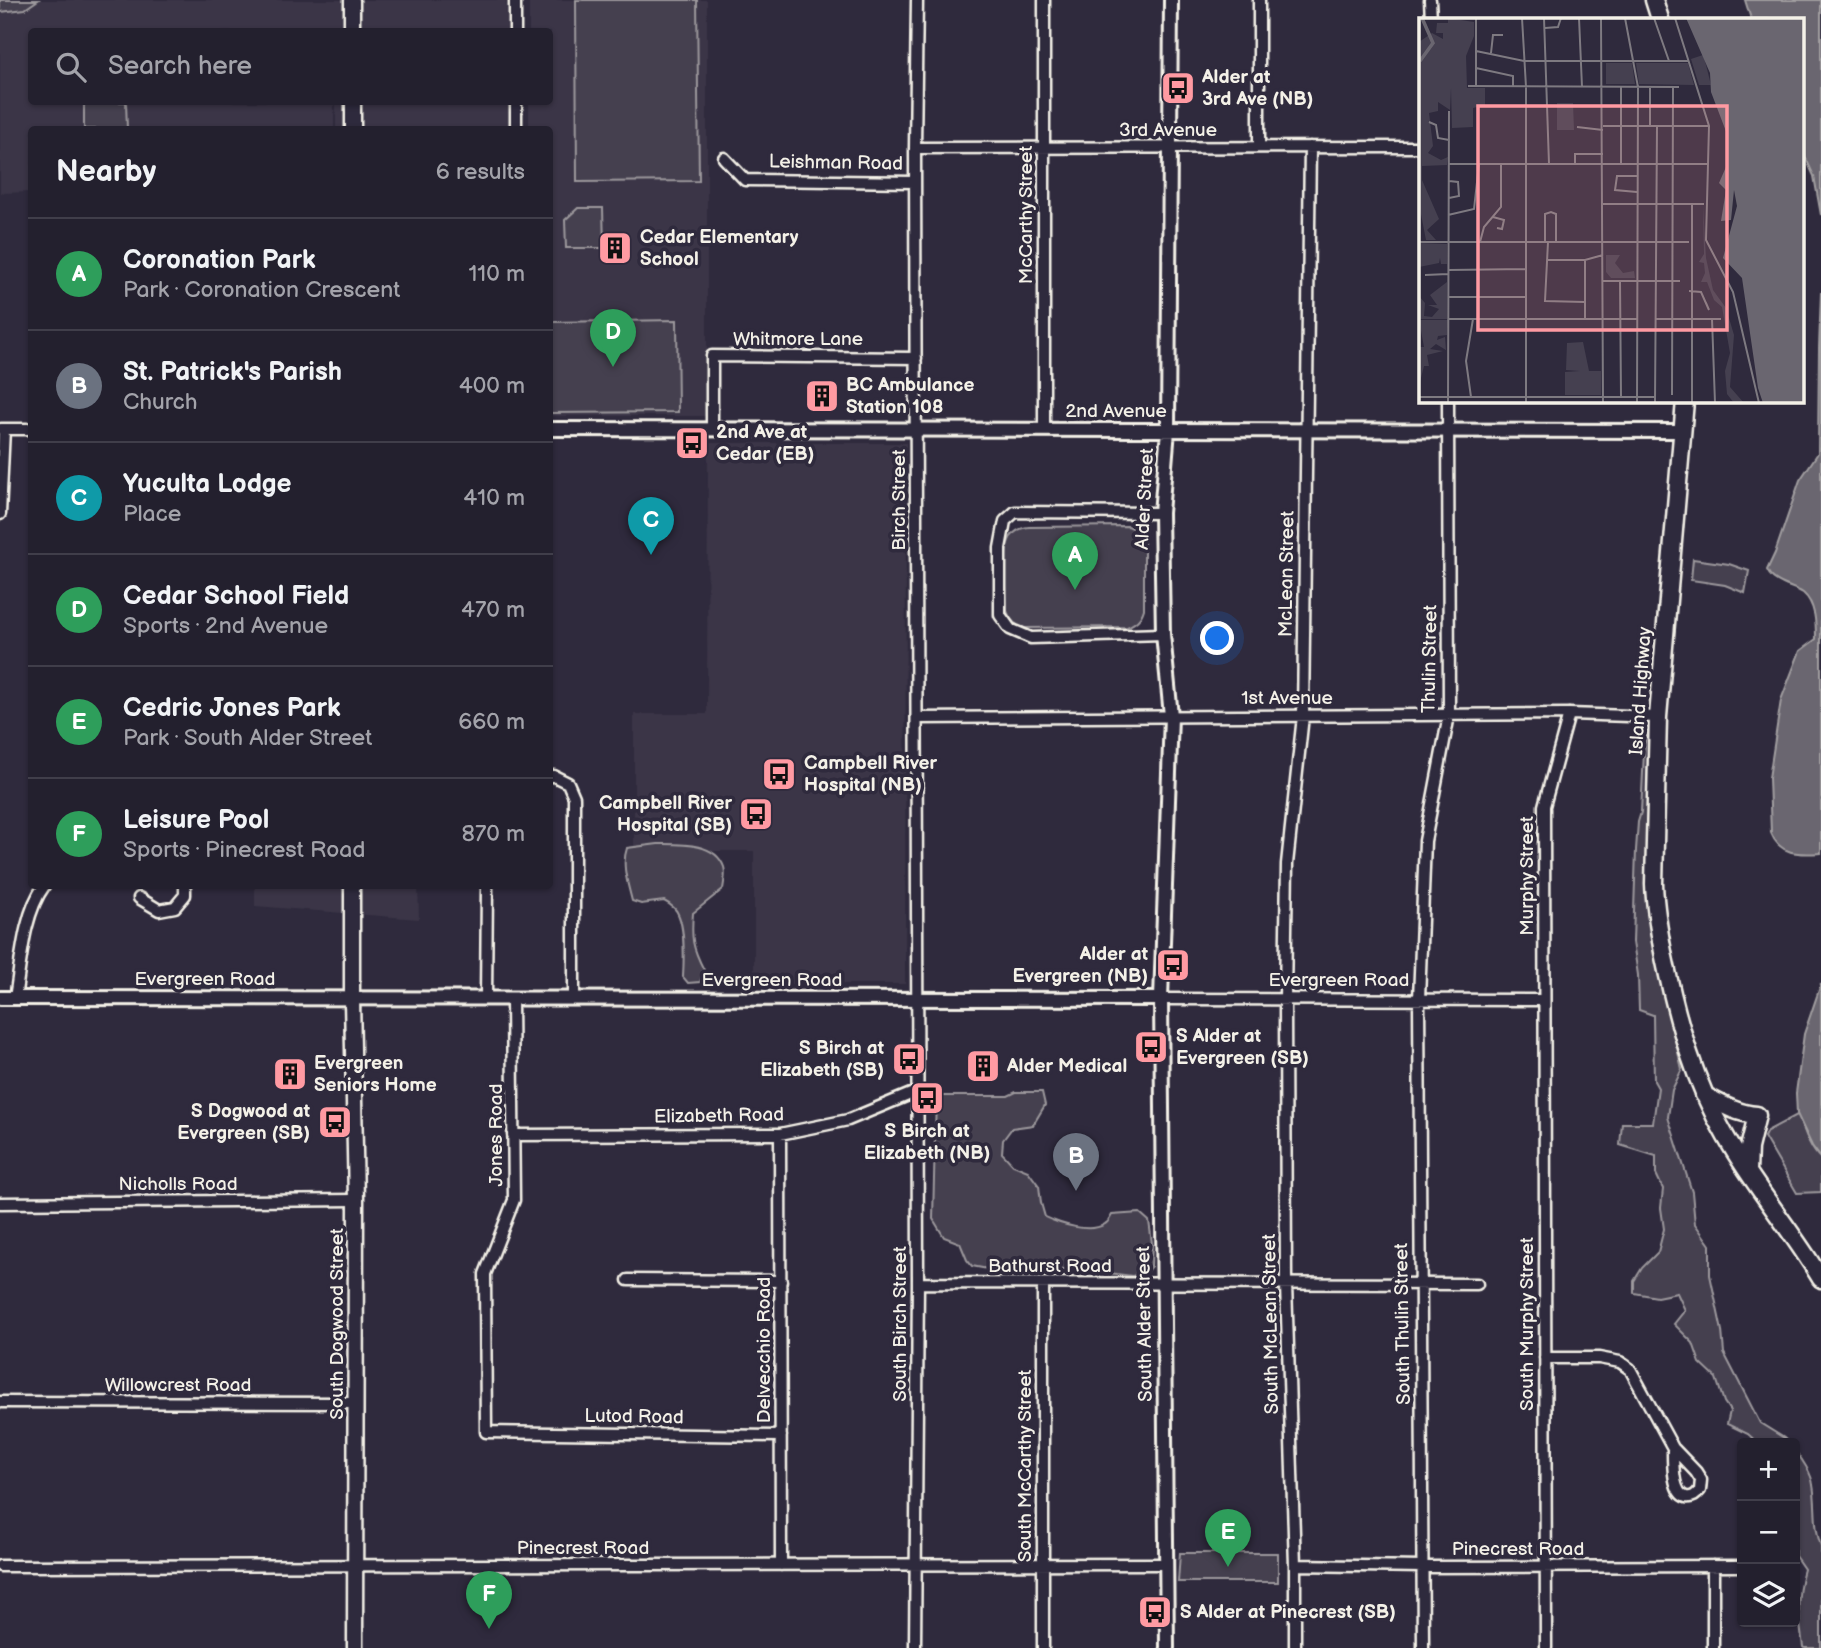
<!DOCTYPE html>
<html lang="en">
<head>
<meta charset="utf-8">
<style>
  :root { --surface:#23202e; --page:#2f2d3a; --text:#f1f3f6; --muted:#a3a3aa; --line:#403e4a; --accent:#ff9aa2 }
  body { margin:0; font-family:"Balsamiq Sans",sans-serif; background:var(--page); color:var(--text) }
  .controls { position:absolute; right:21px; bottom:21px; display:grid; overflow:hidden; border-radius:7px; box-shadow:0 2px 5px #0004 }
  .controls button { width:63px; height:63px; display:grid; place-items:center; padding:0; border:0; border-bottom:2px solid var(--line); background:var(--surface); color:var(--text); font:35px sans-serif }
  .you { position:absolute; left:1218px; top:639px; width:24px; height:24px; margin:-18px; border:5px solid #fff; border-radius:50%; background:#1a73e8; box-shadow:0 0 0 10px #1a73e833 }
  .badge { display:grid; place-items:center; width:46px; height:46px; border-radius:50%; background:var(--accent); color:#fff; font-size:23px; font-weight:700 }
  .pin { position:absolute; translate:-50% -58px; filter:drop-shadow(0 2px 4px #0008) }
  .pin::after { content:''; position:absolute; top:37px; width:24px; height:21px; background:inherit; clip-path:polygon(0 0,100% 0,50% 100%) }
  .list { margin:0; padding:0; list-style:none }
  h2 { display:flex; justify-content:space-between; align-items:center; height:91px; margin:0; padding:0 28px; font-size:30px }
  h2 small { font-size:23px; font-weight:400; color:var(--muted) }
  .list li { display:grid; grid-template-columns:46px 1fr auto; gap:21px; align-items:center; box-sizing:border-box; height:112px; padding:0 28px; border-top:2px solid var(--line) }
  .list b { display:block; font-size:26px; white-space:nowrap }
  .list p { margin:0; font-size:23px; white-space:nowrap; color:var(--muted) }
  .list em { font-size:23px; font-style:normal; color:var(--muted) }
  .icon { flex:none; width:38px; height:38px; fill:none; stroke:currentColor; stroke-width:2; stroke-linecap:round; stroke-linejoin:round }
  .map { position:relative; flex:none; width:1821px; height:1648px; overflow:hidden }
  .search { position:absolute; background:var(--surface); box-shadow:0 2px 5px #0004; left:28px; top:28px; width:525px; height:77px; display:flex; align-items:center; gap:18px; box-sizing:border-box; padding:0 24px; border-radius:7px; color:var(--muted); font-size:26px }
  .panel { position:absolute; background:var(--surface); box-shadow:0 2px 5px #0004; left:28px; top:126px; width:525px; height:763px; border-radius:7px }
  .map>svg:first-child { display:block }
  .built { fill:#3b3647 }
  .green { fill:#454050; stroke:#9c989c; stroke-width:2 }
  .water { fill:#6a6670; stroke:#a19ea0; stroke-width:2 }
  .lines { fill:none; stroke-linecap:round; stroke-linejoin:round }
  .minor-casing { stroke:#f4f1e8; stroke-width:15 }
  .tertiary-casing { stroke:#f4f1e8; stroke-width:18 }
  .secondary-casing { stroke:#f4f1e8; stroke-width:19 }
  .primary-casing { stroke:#f4f1e8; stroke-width:21 }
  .minor { stroke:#2f2a3d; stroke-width:10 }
  .tertiary { stroke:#2f2a3d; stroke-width:12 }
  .secondary { stroke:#2f2a3d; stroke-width:14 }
  .primary { stroke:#2f2a3d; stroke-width:16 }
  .labels { text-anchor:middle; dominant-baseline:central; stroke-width:7; stroke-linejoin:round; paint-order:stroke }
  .poi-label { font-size:19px; font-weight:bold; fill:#f4f1e8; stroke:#2f2a3d; text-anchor:start }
  .street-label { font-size:19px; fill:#f4f1e8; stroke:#2f2a3d }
  .inset-river { fill:none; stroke:#6a6670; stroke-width:3.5 }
  .inset-road { fill:none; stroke:#7e7a81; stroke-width:2 }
  .view { fill:#ff9aa2; fill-opacity:0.15; stroke:#ff9aa2; stroke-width:3.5 }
  .inset-edge { fill:none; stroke:#f4f1e8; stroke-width:3.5 }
</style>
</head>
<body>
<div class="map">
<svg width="1821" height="1648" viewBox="0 0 1821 1648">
  <rect width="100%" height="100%" fill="#2f2a3d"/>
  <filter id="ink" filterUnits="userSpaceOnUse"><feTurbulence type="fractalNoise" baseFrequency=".0143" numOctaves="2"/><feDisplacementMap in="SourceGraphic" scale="14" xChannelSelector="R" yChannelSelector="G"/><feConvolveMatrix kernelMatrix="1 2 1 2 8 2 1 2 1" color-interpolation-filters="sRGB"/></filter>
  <g filter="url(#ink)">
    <path class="built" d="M0 0H506L508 31 32 32V102H334V129L32 130 31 192 0 193Z
      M529 0H707V416H550V130L529 129V102H550V32L529 31Z
      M336 102H512L514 129H336Z
      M708 443H906L905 984H754V851H634V714H707Z
      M255 886H418L419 919 255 906Z"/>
    <path class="green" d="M0 0H38L25 9 0 12Z
      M576 0H697L699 181 577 182Z
      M84 102H126L127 129H84Z
      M578 208H603L604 248H566L565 220Z
      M677 320 678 412 550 413V322Z
      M1128 526C1137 529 1141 534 1144 543V609C1141 619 1136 623 1127 627L1025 628C1016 626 1010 620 1007 611 1007 596 1003 555 1008 543 1011 533 1019 528 1029 527Z
      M1693 559 1729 564 1749 571 1745 593 1725 585 1691 580Z
      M1647 728H1650L1654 937 1660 977 1682 1069 1672 1090 1668 1117 1692 1192 1695 1224 1710 1245V1275L1722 1331 1724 1353 1760 1423 1784 1438 1789 1443H1758L1748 1434 1727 1424 1730 1411 1724 1402 1716 1378 1700 1363 1693 1343 1674 1324 1685 1310 1677 1293 1657 1297 1634 1293V1281L1642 1268 1658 1252 1664 1229 1661 1208 1663 1189 1656 1174V1156L1620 1145 1622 1123H1653L1658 1088 1654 1081 1653 1015 1639 1010 1638 975 1633 942 1636 850 1638 822 1641 812 1644 752Z
      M658 844C680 844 715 842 724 867 726 873 724 883 723 889L693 913C691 938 692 947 704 970L700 982 688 983 683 977C684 959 686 920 674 908 671 905 668 903 664 901L641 904 632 901C628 884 621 865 627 848Z
      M1016 1092H1042L1045 1105 1033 1125 1012 1128 1003 1140 1002 1153 1013 1165 1028 1171 1039 1186 1041 1203 1045 1217C1060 1224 1090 1234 1105 1224 1109 1222 1110 1218 1112 1215L1140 1213 1149 1221 1152 1243 1151 1266 1145 1273 1132 1276 1085 1270H993L972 1266 967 1260 960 1243 944 1237 933 1219 936 1096H1008Z
      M1799 1114C1803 1129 1810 1149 1821 1159V1192L1797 1193 1764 1137 1767 1131Z
      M1795 1451C1802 1459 1812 1474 1813 1485 1817 1506 1813 1526 1821 1546V1648H1804L1803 1647C1799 1617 1795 1599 1804 1569L1795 1556Z
      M1180 1553H1278V1582H1178Z"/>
    <path class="water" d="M1745 0H1821V215L1814 176 1802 150V19H1751Z
      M1821 292V853C1800 854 1780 856 1771 833L1769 778 1781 700 1800 651 1816 639C1816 624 1816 604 1803 593 1797 589 1789 587 1783 584 1775 580 1770 577 1767 570L1775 553 1800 480 1818 453 1819 348Z
      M1821 984V1158L1812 1146 1797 1114 1796 1093 1804 1034Z"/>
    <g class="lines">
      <g class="minor-casing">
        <path id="minor" d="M515 0V32
          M1259 0V147
          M1430 0 1431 19
          M516 102V130
          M915 148 1420 147
          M724 158 745 180 915 182
          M1 429H32
          M712 430V356L916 358
          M1044 430V0
          M1161 513 1015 512 1005 521 1000 548V615L1010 629 1031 638 1163 634
          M0 514 4 429
          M917 718 1569 714 1658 717
          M550 776H554L568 783 574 797V999
          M139 898 159 910 175 907 185 895V886
          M15 998C21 963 23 915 44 886
          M486 999 487 886
          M512 999 514 1200 485 1274 486 1432 781 1436
          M1161 999 1544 1000
          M780 1134 781 1565
          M513 1135 780 1134 848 1120 918 1091
          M0 1203 356 1200
          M628 1280 781 1281
          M918 1283 1477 1284
          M1043 1284V1648
          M1545 1358H1599L1620 1362 1630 1369 1673 1448 1696 1472 1701 1480 1700 1490C1696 1495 1693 1498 1686 1497 1672 1493 1673 1461 1673 1448
          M0 1402 356 1403
          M1295 1565 1423 1567 1742 1566
          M0 1566 1167 1564
          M915 1648 918 1283 915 148 917 0
          M1295 1648V1565L1286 1284 1285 999 1287 864 1303 716 1310 147
          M1423 1648 1419 999 1425 841 1449 715 1448 401
          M1546 1648 1544 806 1569 714
          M1713 1648V1566"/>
      </g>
      <g class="tertiary-casing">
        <path id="tertiary" d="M550 429 1683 431
          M0 998 1161 999
          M1167 1648 1161 999 1171 716 1163 634 1161 513 1168 430 1171 0"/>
      </g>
      <g class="secondary-casing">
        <path id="secondary" d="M352 0V32
          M353 102V130
          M352 886V999L356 1200 355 1648"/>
      </g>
      <g class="primary-casing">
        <path id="primary" d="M1654 0 1660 19
          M1685 401 1658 717 1654 884C1655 909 1659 932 1664 957 1677 1020 1694 1082 1726 1137 1754 1187 1792 1230 1821 1279
          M1704 1095C1721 1104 1738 1114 1757 1115L1749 1148 1748 1171"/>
      </g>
      <use href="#minor" class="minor"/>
      <use href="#tertiary" class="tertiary"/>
      <use href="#secondary" class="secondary"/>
      <use href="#primary" class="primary"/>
    </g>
  </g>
  <defs>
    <g id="bus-square" transform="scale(1.75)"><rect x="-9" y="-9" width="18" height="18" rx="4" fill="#ff9aa2" stroke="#2f2a3d"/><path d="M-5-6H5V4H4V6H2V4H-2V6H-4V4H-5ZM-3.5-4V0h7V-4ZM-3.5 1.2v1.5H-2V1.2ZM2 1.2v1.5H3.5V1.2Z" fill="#111"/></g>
    <g id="building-square" transform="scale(1.75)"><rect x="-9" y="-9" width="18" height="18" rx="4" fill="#ff9aa2" stroke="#2f2a3d"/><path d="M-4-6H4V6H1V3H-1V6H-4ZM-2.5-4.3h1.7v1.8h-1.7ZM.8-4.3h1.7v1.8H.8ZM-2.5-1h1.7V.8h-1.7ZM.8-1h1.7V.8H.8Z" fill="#111"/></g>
  </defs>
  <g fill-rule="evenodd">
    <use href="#bus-square" x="1178" y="88"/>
    <use href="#building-square" x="615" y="248"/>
    <use href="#building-square" x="822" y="396"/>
    <use href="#bus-square" x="692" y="443"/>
    <use href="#bus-square" x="779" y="774"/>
    <use href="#bus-square" x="756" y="814"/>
    <use href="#bus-square" x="1173" y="965"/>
    <use href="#bus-square" x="1151" y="1047"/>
    <use href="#bus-square" x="909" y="1059"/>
    <use href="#building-square" x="983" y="1066"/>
    <use href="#building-square" x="290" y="1074"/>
    <use href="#bus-square" x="927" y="1098"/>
    <use href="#bus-square" x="335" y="1122"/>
    <use href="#bus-square" x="1155" y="1612"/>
  </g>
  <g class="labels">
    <g class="poi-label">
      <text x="1202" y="77">Alder at<tspan x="1202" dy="22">3rd Ave (NB)</tspan></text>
      <text x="640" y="237">Cedar Elementary<tspan x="640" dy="22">School</tspan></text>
      <text x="846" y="385">BC Ambulance<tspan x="846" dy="22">Station 108</tspan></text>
      <text x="716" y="432">2nd Ave at<tspan x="716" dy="22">Cedar (EB)</tspan></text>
      <text x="804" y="763">Campbell River<tspan x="804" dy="22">Hospital (NB)</tspan></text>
      <text x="732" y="803" text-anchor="end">Campbell River<tspan x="732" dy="22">Hospital (SB)</tspan></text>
      <text x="1148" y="954" text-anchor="end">Alder at<tspan x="1148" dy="22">Evergreen (NB)</tspan></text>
      <text x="1176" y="1036">S Alder at<tspan x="1176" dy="22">Evergreen (SB)</tspan></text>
      <text x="884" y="1048" text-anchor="end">S Birch at<tspan x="884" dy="22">Elizabeth (SB)</tspan></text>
      <text x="314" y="1063">Evergreen<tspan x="314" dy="22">Seniors Home</tspan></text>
      <text x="1007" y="1066">Alder Medical</text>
      <text x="310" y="1111" text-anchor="end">S Dogwood at<tspan x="310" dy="22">Evergreen (SB)</tspan></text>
      <text x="927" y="1131" text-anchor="middle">S Birch at<tspan x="927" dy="22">Elizabeth (NB)</tspan></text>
      <text x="1180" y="1612">S Alder at Pinecrest (SB)</text>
    </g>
    <g class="street-label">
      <text x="1168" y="130">3rd Avenue</text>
      <text transform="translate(836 163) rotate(1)">Leishman Road</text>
      <text transform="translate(1026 215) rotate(-90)">McCarthy Street</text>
      <text x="798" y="339">Whitmore Lane</text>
      <text x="1116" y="411">2nd Avenue</text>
      <text transform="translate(1145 499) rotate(-87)">Alder Street</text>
      <text transform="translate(899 500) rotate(-90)">Birch Street</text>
      <text transform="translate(1287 574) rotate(-89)">McLean Street</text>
      <text transform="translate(1430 659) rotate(-89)">Thulin Street</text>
      <text transform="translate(1641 691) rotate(-86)">Island Highway</text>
      <text x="1287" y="698">1st Avenue</text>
      <text transform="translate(1527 876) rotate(-90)">Murphy Street</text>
      <text x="205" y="979">Evergreen Road</text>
      <text x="772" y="980">Evergreen Road</text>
      <text x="1339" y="980">Evergreen Road</text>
      <text transform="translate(719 1116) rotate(-1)">Elizabeth Road</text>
      <text transform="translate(496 1135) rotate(-90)">Jones Road</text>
      <text x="178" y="1184">Nicholls Road</text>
      <text x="1050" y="1266">Bathurst Road</text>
      <text transform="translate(337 1324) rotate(-90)">South Dogwood Street</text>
      <text transform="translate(900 1324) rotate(-90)">South Birch Street</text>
      <text transform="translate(1145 1324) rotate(-91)">South Alder Street</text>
      <text transform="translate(1271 1324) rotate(-91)">South McLean Street</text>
      <text transform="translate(1403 1324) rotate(-91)">South Thulin Street</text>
      <text transform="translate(1527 1324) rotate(-90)">South Murphy Street</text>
      <text transform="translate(764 1350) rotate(-90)">Delvecchio Road</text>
      <text x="178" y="1385">Willowcrest Road</text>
      <text transform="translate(634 1417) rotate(1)">Lutod Road</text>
      <text transform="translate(1025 1466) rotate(-90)">South McCarthy Street</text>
      <text x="583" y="1548">Pinecrest Road</text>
      <text x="1518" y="1549">Pinecrest Road</text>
    </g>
  </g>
  <g transform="translate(1419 18)">
    <rect width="385" height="385" fill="#2f2a3d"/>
    <path d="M29 0 55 4V18L47 38 48 70H66V87L54 90V109L33 110 32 70 31 92 19 84V93L10 95 14 128 9 135 22 142 29 139 28 147 3 148V162L20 201 8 212 17 222H7L0 186V24L13 15 24 21V15H17L18 5H29ZM284 37 286 43 292 67H280L272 41ZM187 45H213L216 66H187ZM217 45H269L275 67 220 66ZM138 85H154L155 112H138ZM284 187 287 240 294 272 307 290 315 317 311 369 325 385H315L308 376 306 353 311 335 303 289 295 282 288 264H282L286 255 285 245 280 244 285 236ZM0 225 28 226V246H22L21 240 20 245 0 249ZM187 237H201L196 245 204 255 215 253 216 260H192L187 254ZM28 264V301H0V278L6 285 5 298 13 299 20 291 9 287H18L11 277ZM0 302H29L28 317 19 318 18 322 26 319 27 332 17 326 11 331 24 333 8 337 10 348H5L0 368V329H5ZM164 324 170 353H182V377H146V354L161 353 147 352 148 325Z" fill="#454050"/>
    <path d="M267 0H385V385H344L339 370 323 260 304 240 318 188 315 172 312 202 302 203 307 172 300 165 307 149 308 116 292 74 291 55Z" fill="#6a6670"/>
    <path class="inset-river" d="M1 43 14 25 3 0"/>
    <path class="inset-road" d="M57 0V68M103 0 107 69V385M125 0 130 146M160 0 163 69M182 0 184 385M206 0 219 69 218 385M235 0 250 43M256 0 290 108 287 222 314 274 340 385M126 10 139 9 142 0M57 33 105 43H270M72 35 74 17H84M57 50 94 58V68M49 68 260 69M231 69V108M10 104 17 107 19 120 30 122M184 108H290M158 109 184 112M30 146H289M156 146V136H184M202 146V69M218 158H198L196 172 218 174M30 180 40 178 39 164 30 163M184 186H285M29 197 55 191 60 146M74 199 85 202 83 211 78 210M0 224H270M61 224 65 209 82 189V146M126 224V196L132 194 137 196V224M129 224 126 283 166 284M129 242H166L184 237M166 242V301M29 252 108 251M6 257 29 256M184 263H261M201 263 202 379M270 273 282 274 290 292 287 285M30 279H107M30 301H218M236 301H302M293 301 296 385M253 377 254 69M0 379H236M52 379 47 343 54 301M29 385 30 93M236 385 238 108M273 385V185"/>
    <path class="view" d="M59 88H308V312H59Z"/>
    <rect width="385" height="385" class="inset-edge"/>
  </g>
</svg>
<div class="controls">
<button>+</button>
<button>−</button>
<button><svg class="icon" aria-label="layers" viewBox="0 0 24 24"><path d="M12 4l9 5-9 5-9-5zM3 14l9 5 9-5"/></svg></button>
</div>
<div class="you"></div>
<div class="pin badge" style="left:1075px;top:590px;background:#2e9e5b">A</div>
<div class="pin badge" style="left:1076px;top:1191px;background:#6b7280">B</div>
<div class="pin badge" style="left:651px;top:555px;background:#0f9aa8">C</div>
<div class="pin badge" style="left:613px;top:367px;background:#2e9e5b">D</div>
<div class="pin badge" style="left:1228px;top:1567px;background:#2e9e5b">E</div>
<div class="pin badge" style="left:489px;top:1629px;background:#2e9e5b">F</div>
<div class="search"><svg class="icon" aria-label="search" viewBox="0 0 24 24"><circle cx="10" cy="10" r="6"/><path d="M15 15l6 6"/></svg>Search here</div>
<section class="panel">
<h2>Nearby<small>6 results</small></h2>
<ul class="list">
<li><span class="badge" style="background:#2e9e5b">A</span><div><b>Coronation Park</b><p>Park · Coronation Crescent</p></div><em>110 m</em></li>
<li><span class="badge" style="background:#6b7280">B</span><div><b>St. Patrick's Parish</b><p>Church</p></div><em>400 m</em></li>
<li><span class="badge" style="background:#0f9aa8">C</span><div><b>Yuculta Lodge</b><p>Place</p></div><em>410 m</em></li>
<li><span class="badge" style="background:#2e9e5b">D</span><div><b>Cedar School Field</b><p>Sports · 2nd Avenue</p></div><em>470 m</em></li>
<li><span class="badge" style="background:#2e9e5b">E</span><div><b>Cedric Jones Park</b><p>Park · South Alder Street</p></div><em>660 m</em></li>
<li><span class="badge" style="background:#2e9e5b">F</span><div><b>Leisure Pool</b><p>Sports · Pinecrest Road</p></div><em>870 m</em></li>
</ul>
</section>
</div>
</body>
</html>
